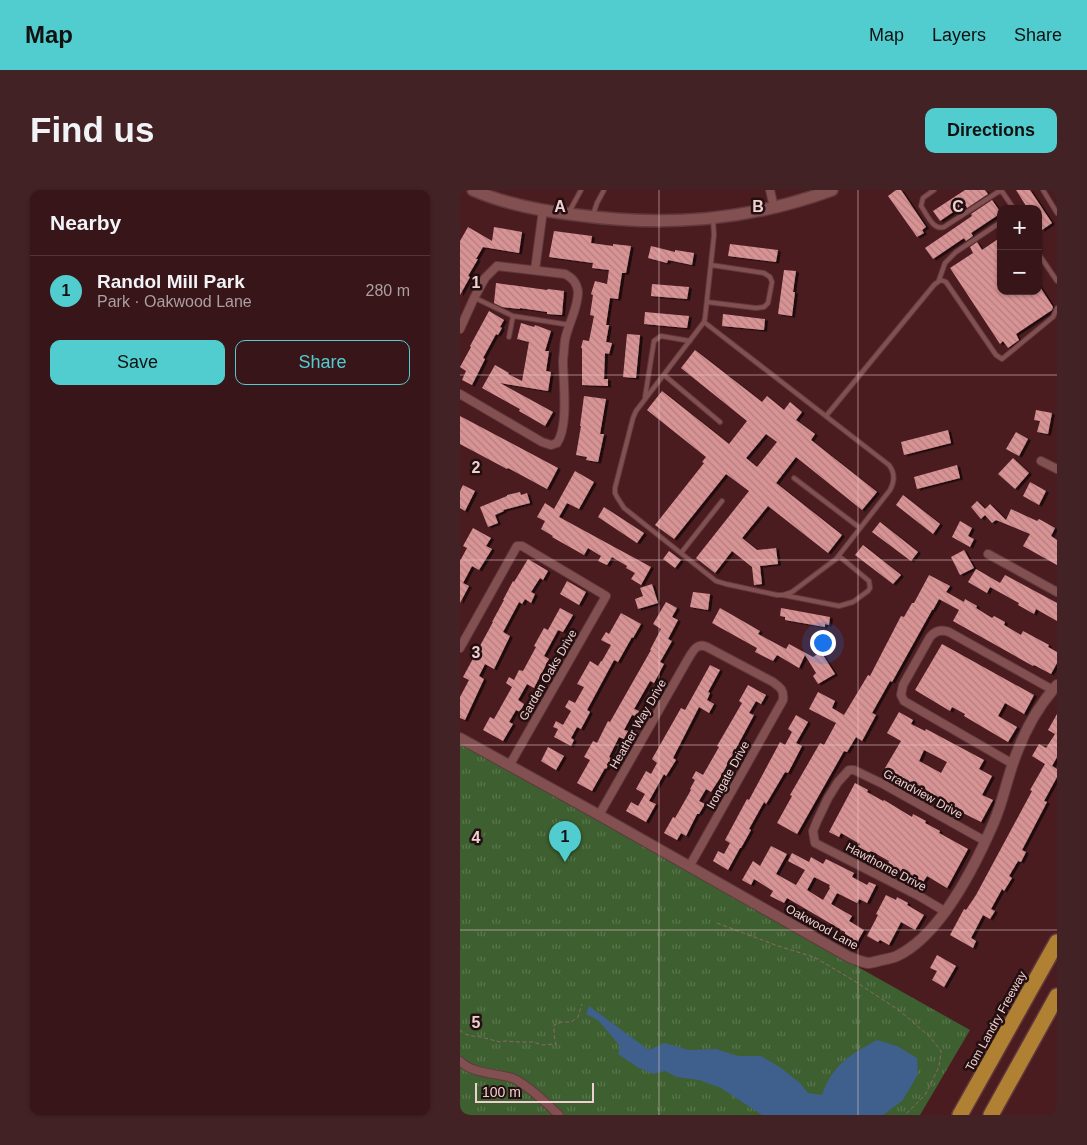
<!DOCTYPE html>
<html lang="en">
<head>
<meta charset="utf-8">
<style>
  :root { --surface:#381518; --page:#432225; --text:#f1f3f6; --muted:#ab9fa2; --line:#523437; --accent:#52cdcf }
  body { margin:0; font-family:Helvetica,sans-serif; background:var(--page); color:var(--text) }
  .controls { position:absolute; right:15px; top:15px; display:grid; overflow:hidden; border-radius:10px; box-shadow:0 1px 4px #0004 }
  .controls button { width:45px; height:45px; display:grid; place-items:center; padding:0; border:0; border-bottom:1px solid var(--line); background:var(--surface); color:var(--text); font:25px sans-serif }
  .scale { position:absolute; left:15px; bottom:12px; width:119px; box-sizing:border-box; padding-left:5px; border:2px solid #efd0d0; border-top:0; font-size:14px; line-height:18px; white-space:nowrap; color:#efd0d0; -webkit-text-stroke:4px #230f10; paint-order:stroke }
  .you { position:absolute; left:362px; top:452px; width:18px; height:18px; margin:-12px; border:4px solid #fff; border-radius:50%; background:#1a73e8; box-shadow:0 0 0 8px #1a73e833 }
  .badge { display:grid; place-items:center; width:32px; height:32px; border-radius:50%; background:var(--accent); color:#111; font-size:16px; font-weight:700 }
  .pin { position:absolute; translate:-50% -41px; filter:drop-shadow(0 1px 2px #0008) }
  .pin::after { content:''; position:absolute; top:26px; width:18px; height:15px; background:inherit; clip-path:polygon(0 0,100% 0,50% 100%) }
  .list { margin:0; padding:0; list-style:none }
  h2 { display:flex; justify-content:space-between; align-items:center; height:65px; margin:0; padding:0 20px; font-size:21px }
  h2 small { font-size:16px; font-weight:400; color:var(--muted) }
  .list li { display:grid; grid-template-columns:32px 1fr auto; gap:15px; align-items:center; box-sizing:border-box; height:70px; padding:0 20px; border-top:1px solid var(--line) }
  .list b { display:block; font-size:19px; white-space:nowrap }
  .list p { margin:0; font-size:16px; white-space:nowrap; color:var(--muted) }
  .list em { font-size:16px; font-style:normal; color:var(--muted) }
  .actions { display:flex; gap:10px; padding:15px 20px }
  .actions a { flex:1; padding:11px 0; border:1px solid var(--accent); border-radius:10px; text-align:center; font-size:18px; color:var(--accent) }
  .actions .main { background:var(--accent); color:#111 }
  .map { position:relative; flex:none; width:597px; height:925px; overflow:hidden; border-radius:10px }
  header { display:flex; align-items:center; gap:30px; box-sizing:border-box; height:70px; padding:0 25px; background:var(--accent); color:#111 }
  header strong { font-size:24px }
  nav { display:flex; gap:28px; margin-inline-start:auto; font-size:18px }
  .intro { display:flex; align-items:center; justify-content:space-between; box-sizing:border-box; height:120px; padding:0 30px }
  h1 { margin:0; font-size:35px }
  .button { padding:12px 22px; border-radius:10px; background:var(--accent); color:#111; font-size:18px; font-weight:700 }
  main { display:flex; gap:30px; padding:0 30px }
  aside { flex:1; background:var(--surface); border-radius:10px; box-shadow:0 1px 4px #0004 }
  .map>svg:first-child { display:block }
  .grass { fill:url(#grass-tufts) }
  .water { fill:#3f5f8d }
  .building { fill:url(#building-back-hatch); fill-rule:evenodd; filter:url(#shadow) }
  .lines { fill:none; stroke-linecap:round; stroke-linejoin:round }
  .service-casing { stroke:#60393d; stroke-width:6 }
  .minor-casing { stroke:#60393d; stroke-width:10 }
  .tertiary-casing { stroke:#60393d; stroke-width:12 }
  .secondary-casing { stroke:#60393d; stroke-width:14 }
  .motorway-casing { stroke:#60393d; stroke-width:18 }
  .path { stroke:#8e6668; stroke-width:1; stroke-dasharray:4 2.5; stroke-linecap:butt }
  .service { stroke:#835052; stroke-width:4 }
  .minor { stroke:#835052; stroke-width:8 }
  .tertiary { stroke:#835052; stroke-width:10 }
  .secondary { stroke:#835052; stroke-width:11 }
  .motorway { stroke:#b08132; stroke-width:15 }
  .grid { fill:none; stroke:#efd0d0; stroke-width:1; stroke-opacity:0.55 }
  .labels { text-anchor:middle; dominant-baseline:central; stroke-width:5; stroke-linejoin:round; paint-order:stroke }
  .street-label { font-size:12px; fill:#efd0d0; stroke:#230f10 }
  .grid-label { font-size:16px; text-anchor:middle; font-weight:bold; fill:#efd0d0; stroke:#230f10; stroke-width:5; stroke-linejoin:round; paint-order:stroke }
</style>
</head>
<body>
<header>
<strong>Map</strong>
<nav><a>Map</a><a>Layers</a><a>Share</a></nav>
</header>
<div class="intro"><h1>Find us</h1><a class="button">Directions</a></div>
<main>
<aside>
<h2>Nearby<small></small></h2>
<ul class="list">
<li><span class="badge">1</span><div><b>Randol Mill Park</b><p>Park · Oakwood Lane</p></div><em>280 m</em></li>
</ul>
<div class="actions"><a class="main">Save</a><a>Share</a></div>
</aside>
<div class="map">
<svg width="597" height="925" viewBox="0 0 597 925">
  <defs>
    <pattern id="grass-tufts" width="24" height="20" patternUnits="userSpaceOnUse" patternTransform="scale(1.25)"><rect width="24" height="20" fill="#3e6030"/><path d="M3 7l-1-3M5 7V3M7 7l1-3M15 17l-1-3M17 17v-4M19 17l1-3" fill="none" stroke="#5a764d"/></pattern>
    <pattern id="building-back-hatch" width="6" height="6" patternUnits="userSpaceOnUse" patternTransform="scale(1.25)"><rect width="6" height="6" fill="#d89395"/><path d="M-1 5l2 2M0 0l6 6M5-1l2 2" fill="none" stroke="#b47e7f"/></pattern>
    <filter id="shadow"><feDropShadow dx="3" dy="1.5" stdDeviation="0" flood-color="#0009"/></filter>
  </defs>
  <rect width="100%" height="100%" fill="#4a1c20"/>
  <path class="grass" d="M0 553 510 840 460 925H0Z"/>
  <path class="water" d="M129 816 167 844 189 860 204 853 229 860 256 859 278 866H301L321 878 340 893 348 903 362 905C372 875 391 864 417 850L437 856 457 868 458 884 450 898 442 911 423 925H302L261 898 239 890 217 887 205 881 193 884 179 878 158 864 160 856 138 830 126 824Z"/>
  <path class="building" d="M436 0H441L466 37 462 40 464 43 457 47 428 6Z
    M505 0H525L528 4 507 18 505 14 480 31 473 21Z
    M556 0H570L592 33 582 40 578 33V19H568Z
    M532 10 541 23 511 43 513 46 506 51 504 48 473 69 465 58 512 26 511 24Z
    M8 37 32 51 34 37 62 42 59 63 23 57 16 69H18L8 86 10 87 0 105V51Z
    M94 41 132 46 131 53 153 56V54L171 56 166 83H162L158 109 150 108 146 135H149L146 152 152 153 149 164 145 163 144 189H148V196L122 195V158H121L123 150 129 151 134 126 130 125 133 105 131 104 135 91 147 94 149 80 132 78 133 73 89 67Z
    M541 47V101H578V94L593 117 592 120 556 144 559 150 548 158 543 151 540 154 490 78 513 63 510 57 517 52 522 60Z
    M270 54 318 60 316 72 268 66Z
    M191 56 215 62V60L234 63 232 75 208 70 207 73 188 68Z
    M324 80 336 81 333 102H335L332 126 318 124Z
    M36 93 87 100 88 99 104 101 102 125 87 124V122L60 118V119L42 117 34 113Z
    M192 94 229 97 227 109 191 106Z
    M29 121 44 130 40 137 42 138 38 145 36 144 23 168 25 169 12 195 2 190 6 181 0 177 11 157 10 156Z
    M185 122 229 126 227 138 184 134Z
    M263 124 305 129 304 140 262 136Z
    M61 133 74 137 75 135 91 141 85 161H89L86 181 91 182 88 201 40 193 93 222 85 236 59 221 60 219 22 198 35 175 49 183 48 184 62 191 69 152 57 149Z
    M167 144 180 145 176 188 163 187Z
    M235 160 302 212 307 206 324 220 330 212 342 222 336 230 355 244 351 250 417 302 402 320 336 267 316 293 382 345 368 363 308 316 282 348 297 360 316 358 318 374 300 376 302 394 294 395 292 377 272 361 255 383 236 368 289 301 266 284 214 349 195 335 244 273 242 272 246 267 187 220 202 201 269 254 287 231 221 178ZM306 244 317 252 297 277 286 268Z
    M124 206 146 209 140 244H144L138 272 126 270 127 267 116 265 121 236H120Z
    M576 220 592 223 588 244 577 242 580 231 574 230Z
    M0 226 98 278 87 299 48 278 47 279 0 254Z
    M488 240 491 253 444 265 441 252Z
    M556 242 568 249 559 266 546 259Z
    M553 268 569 283 555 299 538 284Z
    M497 275 500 288 457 299 454 287Z
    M115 281 134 292 119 319 107 313 99 327 191 377 181 395 171 389 175 383 166 378 167 376 152 367 147 375 138 371 141 366 128 358 124 365 92 347 93 346 81 339 85 331 77 327 85 313 94 319Z
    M570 292 586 301 579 315 563 306Z
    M3 295 15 301 5 321 0 318V301Z
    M60 302 61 305 67 303 70 313 43 320 44 321 35 325 38 333 28 337 20 317 47 306V305Z
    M443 305 480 334 473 344 436 315Z
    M517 311 525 319 530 314 546 330 551 319 577 331 579 329 595 338 591 346 597 350V375L563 356 570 344 536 330 532 333 525 325 521 329 511 317Z
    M144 317 184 343 177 353 138 327Z
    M500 331 512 338 508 346 514 349 510 357 492 347Z
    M420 332 458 362 451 371 412 342Z
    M13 338 31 348 26 356 32 359 19 380 12 376 3 393 9 396 0 413V371L7 358 3 356Z
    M403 355 441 385 433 394 395 365Z
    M504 360 514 378 500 385 491 367Z
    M209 361 221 370 215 378 203 369Z
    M68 369 88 381 83 390 80 388 71 402 75 404 71 413 65 409 62 414 59 412 43 442 50 446 34 479 25 474 19 486 24 489 5 530 0 528V507L9 490 3 487 33 432H32L44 410H43L53 391 54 392Z
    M516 379 540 393 545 385 597 413V431L576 419 574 424 558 415 559 413 530 397 527 403 508 392Z
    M469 385 490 396 486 402 504 412 505 409 517 416 516 418 532 428 534 426 545 432 544 435 561 445 563 441 589 455 588 457 597 462V473L591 484 574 475 573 476 493 431 499 420 479 409 473 420H472L432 492 430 491 412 523 416 525 402 551 396 547 387 562 384 561 337 644 317 633 332 606 330 605 360 553 364 555 376 533 349 519 358 502 375 511 372 518 384 525 408 485 410 486 441 426 444 427 452 413H454Z
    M107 391 126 402 119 415 100 404Z
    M192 394 198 413 178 419 175 409 183 406 180 398Z
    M233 402 250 404 248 420 230 417Z
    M206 412 217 418 212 427 218 430 208 449 212 451 200 472 204 474 194 493 190 491 174 519 179 521 176 526 172 525 164 540 168 541 164 549 159 547 149 567 152 569 146 579 145 578 132 601 117 593 130 570 124 567 133 551 137 553 148 531 150 532 191 460H190L201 439 193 434Z
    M100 418 113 425 103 442 98 440 84 466 89 469 74 498 67 494 58 510 64 514 60 522 56 520 49 532 53 534 43 551 23 540 30 527 34 529 52 497 46 493 49 487 54 490 59 480 63 481 76 457 74 456 84 438 88 440Z
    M260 418 300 441 298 444 326 459 329 454 353 467 361 462 375 484 358 494 353 486 356 483 345 465 339 478 317 465 313 471 295 462 297 458 252 433Z
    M321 418 370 427 369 435 365 434V437L325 430V427L320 426Z
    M161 423 181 434 173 448 172 447 158 472 154 470 127 520 130 522 121 539 117 537 111 548 114 550 111 556 94 547 98 539 93 537 96 531 103 535 111 521 105 517 109 510 115 513 124 497 117 494 130 471 138 476 141 471H142L151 455 141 450 146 442 149 444Z
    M482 454 574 505 564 524 545 513 538 526 557 537 548 552 504 526 505 524 492 517 490 521 455 500Z
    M250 475 260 480 248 502 250 503 247 510 254 514 249 523 239 517 213 568 216 570 206 586 204 584 189 611 196 614 186 632 166 621 171 612 178 616 185 604 176 599 186 581 191 584 197 573 192 569 221 518 225 520Z
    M288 495 306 505 301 514 296 511 289 523 294 525 260 588 251 602 246 599 239 611 245 614 239 624H237L226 646 221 643 217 650 204 643 213 627 215 628 231 600 230 599 235 590 232 588 236 581 243 585 259 557 257 556 282 513 279 511Z
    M439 522 453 530 451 534 465 541 466 539 524 570 519 579 532 586 522 605 533 610 521 632 479 611 464 602 466 599 451 591 450 593 425 578 441 551 427 543ZM464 560 487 572 481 583 459 571Z
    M597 524V567L592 576 597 579V587L584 611 587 612 562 660 566 662 561 672 558 671 549 686 552 688 544 701 542 699 531 719 535 721 530 729 523 725 511 748 516 751 513 758 490 745 504 719 506 720 516 705 572 601 570 600 585 574 572 566 579 554 586 558 595 544 588 540Z
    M336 525 348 532 336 553 342 556 328 583 325 582 306 614 304 612 289 639 291 640 281 658H280L268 680 253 671 258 661 264 664 270 653 265 650 287 609 289 610 320 552 325 555 332 542 328 539Z
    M88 557 104 566 96 580 81 571Z
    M395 593 408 600 407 602 423 611 424 610 452 627 453 624 466 631 465 633 480 641 479 643 508 659 487 698 467 686 462 694 428 674 429 671 411 661 409 663 398 657 400 654 381 643 379 647 369 642Z
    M311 656 327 664 316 684 336 695 345 680 328 671 332 663 349 672 351 667 363 674 366 669 394 683 392 687 407 695 409 692 416 695 407 713 399 709 397 713 377 703 371 714 392 726 389 731 404 740 395 756 388 751 390 747 385 744V742L327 708 324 713 310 706 313 701 294 689 291 695 282 690 293 671 300 676ZM354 687 370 695 369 697 370 698 363 710 347 700Z
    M426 705 436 710 437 707 448 713 447 715 464 725 455 740 441 732 429 755 420 750 418 752 407 746 418 725 416 724Z
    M477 765 496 776 484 797 472 790 477 781 470 778Z"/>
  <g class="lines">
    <g class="service-casing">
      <path id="service" d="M474 0 463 8 461 16C467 24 473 41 484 37L541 0 554 19
        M583 0 597 23
        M109 22 121 0
        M133 25 137 13 144 0
        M578 63 597 91
        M479 90 485 73 496 62 541 32
        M15 108 53 126 110 135
        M247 112 296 118 304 117 308 113 312 92 310 87 304 83 251 75
        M244 132 429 275C435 283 435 291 430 300L376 369 332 402 323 405H317L266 394 256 391 164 318 157 307 155 303V298L173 228 176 221 244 132 245 128 254 45 253 29
        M49 147 53 126
        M204 185 260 232
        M185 207 194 151 201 146 230 151
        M366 226 474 95C479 91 480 89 486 92L536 165 542 169 593 127 597 118
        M334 288 400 338
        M221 363 262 311
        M323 405 379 416 393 412 408 401 410 398 409 391 379 366"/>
    </g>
    <g class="minor-casing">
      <path id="minor" d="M310 0 314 18
        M75 80 83 20
        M0 139 14 108 25 88 37 76 105 84C113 88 117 93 118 102 118 119 108 134 105 150 104 157 104 163 103 170 103 191 109 236 97 253L91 255 82 252 0 204
        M581 271 597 279
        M528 364 597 402
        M0 458 57 356H62L146 406 49 576
        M553 574 444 511 441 505 443 495 470 447C475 441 481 439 489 442L593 500
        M139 625 228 469C233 461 237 452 247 457L313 492C321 498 324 500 323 510L229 677
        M486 722 459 706 355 653 353 641 357 631 368 608 378 592 389 580H394L423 594 525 651
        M0 871C12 884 37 883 52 888 67 894 87 914 99 925"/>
    </g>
    <g class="tertiary-casing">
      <path id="tertiary" d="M0 548 139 625 389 767C395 769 401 772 408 773 412 773 418 771 422 770 427 769 433 768 437 766 481 745 515 676 534 632 544 609 548 583 558 560 567 536 580 514 597 495"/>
    </g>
    <g class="secondary-casing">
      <path id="secondary" d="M13 0C45 14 82 21 117 25 206 37 287 31 372 0"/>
    </g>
    <g class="motorway-casing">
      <path id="motorway" d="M500 925 597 752
        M531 925 597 806"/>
    </g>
    <path class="path" d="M257 733 318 756 354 767 393 790 440 821 470 847 481 861 479 877 465 905 445 925
      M0 840 5 844 12 846 21 847 40 852 45 851 59 852H73L82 855 96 854 94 845V835L102 832H111L118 827 122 814"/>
    <use href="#service" class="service"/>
    <use href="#minor" class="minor"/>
    <use href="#tertiary" class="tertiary"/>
    <use href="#secondary" class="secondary"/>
    <use href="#motorway" class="motorway"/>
  </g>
  <path class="grid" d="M199 0V925M398 0V925M0 185H597M0 370H597M0 555H597M0 740H597"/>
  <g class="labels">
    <g class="street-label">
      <text transform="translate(88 485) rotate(-60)">Garden Oaks Drive</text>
      <text transform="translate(178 534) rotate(-60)">Heather Way Drive</text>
      <text transform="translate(268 585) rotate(-61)">Irongate Drive</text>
      <text transform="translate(463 604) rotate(29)">Grandview Drive</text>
      <text transform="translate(426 677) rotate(28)">Hawthorne Drive</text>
      <text transform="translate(362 737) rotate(29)">Oakwood Lane</text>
      <text transform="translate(536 831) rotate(-61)">Tom Landry Freeway</text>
    </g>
  </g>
  <g class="grid-label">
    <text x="100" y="22">A</text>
    <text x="298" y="22">B</text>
    <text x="498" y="22">C</text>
    <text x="16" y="98">1</text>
    <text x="16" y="283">2</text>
    <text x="16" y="468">3</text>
    <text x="16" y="653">4</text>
    <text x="16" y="838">5</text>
  </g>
</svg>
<div class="controls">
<button>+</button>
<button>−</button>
</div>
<div class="scale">100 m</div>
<div class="you"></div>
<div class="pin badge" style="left:105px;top:672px">1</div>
</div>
</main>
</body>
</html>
